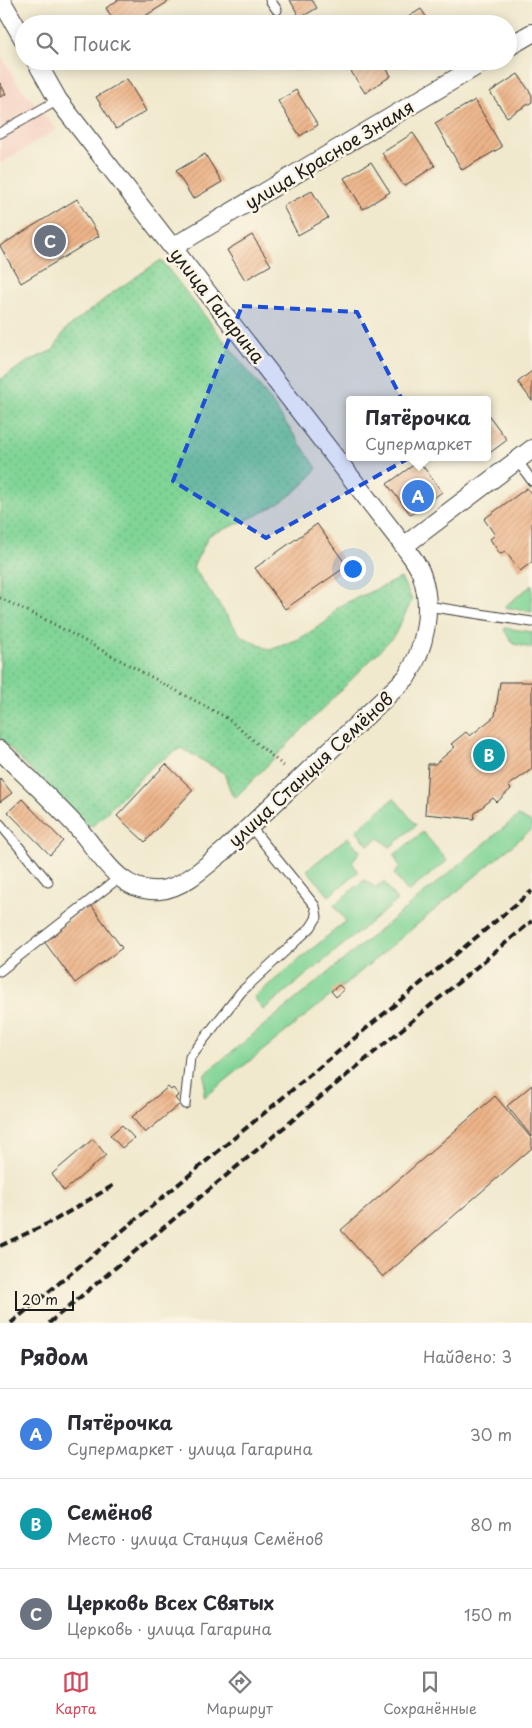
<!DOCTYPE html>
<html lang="ru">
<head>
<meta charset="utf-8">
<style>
  :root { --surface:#fff; --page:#f2f2f3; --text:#2b2b33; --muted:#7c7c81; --line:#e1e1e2; --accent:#d1495b }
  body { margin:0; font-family:"Playpen Sans",sans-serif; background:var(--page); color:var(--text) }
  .scale { position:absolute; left:15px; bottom:12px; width:59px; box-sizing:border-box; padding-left:5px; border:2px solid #1c1c1c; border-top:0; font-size:14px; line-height:18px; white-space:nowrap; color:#1c1c1c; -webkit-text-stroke:4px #fcf5e5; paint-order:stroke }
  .you { position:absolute; left:352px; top:568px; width:18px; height:18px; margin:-12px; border:4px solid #fff; border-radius:50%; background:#1a73e8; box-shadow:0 0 0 8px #1a73e833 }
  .badge { display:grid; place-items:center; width:32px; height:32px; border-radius:50%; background:var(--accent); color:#fff; font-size:16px; font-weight:700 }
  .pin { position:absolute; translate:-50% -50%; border:2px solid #fff; box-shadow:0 1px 5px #0006 }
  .popup { position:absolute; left:346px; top:396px; width:145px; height:65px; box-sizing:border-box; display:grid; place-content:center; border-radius:5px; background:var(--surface); filter:drop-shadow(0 1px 4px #0005); font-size:16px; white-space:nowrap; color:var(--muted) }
  .popup b { font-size:19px; color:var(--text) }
  .popup::after { content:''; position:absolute; left:50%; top:100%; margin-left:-10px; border:10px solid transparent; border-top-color:var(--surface) }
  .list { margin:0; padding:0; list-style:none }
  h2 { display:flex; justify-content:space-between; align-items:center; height:65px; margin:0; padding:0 20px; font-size:21px }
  h2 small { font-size:16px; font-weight:400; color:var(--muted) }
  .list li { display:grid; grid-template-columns:32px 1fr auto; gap:15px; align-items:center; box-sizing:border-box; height:90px; padding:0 20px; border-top:1px solid var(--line) }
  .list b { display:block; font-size:19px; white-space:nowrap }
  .list p { margin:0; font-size:16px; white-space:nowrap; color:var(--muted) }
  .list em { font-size:16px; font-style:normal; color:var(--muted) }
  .icon { flex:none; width:28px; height:28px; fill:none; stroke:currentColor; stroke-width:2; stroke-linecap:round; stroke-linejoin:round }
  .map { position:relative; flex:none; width:532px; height:1323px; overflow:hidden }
  .search { position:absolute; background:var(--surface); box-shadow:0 2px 12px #0003; left:15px; right:15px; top:15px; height:55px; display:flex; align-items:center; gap:12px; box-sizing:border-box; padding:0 18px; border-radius:28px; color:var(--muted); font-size:19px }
  .sheet { height:335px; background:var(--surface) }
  nav { display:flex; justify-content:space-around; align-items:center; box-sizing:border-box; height:70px; border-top:1px solid var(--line); background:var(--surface); font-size:14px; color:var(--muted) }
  nav a { display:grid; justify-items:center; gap:2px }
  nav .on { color:var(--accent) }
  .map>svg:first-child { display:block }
  .built { fill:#f5d2c2 }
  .grass { fill:#80d496; stroke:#4e7859 }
  .park { fill:url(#park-dots); stroke:#4e7859 }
  .building { fill:url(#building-hatch) }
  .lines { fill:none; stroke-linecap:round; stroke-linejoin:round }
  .lane-casing { stroke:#3c3b37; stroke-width:11 }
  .street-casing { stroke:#3c3b37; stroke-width:20 }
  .path { stroke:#3c3b37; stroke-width:3; stroke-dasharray:1 4; stroke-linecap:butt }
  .lane { stroke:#fff; stroke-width:9 }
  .street { stroke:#fff; stroke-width:18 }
  .rail { stroke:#1c1c1c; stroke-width:4; stroke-dasharray:8 4; stroke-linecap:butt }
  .marked { fill:#1d4ed8; fill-opacity:0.2; stroke:#1d4ed8; stroke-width:4; stroke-dasharray:10 6; stroke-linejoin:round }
  .labels { text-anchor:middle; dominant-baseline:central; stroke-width:5; stroke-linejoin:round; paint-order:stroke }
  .street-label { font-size:18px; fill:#1c1c1c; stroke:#fcf5e5 }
</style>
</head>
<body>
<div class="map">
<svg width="532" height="1323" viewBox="0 0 532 1323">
  <defs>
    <pattern id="park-dots" width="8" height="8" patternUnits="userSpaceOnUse" patternTransform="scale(1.25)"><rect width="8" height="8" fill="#80d496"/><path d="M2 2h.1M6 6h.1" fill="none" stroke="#6eb581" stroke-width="1.8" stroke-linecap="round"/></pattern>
    <pattern id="building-hatch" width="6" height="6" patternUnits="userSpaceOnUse" patternTransform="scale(1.25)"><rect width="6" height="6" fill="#edb489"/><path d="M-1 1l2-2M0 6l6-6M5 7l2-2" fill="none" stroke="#cb9a76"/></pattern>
  </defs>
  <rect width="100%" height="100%" fill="#fcf5e5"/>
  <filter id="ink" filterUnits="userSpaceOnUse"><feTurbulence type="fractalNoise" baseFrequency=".02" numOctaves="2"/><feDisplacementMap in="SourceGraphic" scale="10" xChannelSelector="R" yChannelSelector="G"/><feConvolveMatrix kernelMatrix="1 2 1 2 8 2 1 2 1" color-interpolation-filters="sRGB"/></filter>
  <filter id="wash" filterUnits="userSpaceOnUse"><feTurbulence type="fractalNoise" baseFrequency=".0096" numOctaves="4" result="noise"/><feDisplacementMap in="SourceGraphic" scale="20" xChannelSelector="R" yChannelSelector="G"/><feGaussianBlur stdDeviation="1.12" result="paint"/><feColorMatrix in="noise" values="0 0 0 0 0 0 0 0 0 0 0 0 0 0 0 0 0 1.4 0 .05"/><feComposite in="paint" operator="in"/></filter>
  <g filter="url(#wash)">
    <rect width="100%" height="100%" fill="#f0e9ce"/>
    <path class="built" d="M0 53 17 83 57 129 0 164Z"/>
    <path class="grass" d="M532 585V612L504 607Z
      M505 628 532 632V648L514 644 504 630Z
      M394 798 416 825 390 847 379 838 368 845 356 830Z
      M518 816 532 823V829L342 987 339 985 332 991 333 994 205 1097 204 1096 205 1074Z
      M423 832 447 861 408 892 394 874 400 867 394 855Z
      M348 837 360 851 352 862 358 872 329 896 307 870Z
      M364 880 375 887 384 882 397 901 263 1010 254 997 346 921 334 905Z"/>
    <path class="park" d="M161 260 262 389 317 468C292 504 248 520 209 535L193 567 241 636 270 650 299 639 326 622 339 606 401 578 412 600 394 636 236 797 232 795 224 773 181 748 155 764 93 826 81 823 0 738V380L27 362 53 350 66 329 115 291Z"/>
    <g id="blocks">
      <path class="building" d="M118 0H171L132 24H116L106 8Z
        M290 0H312L317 8 300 18Z
        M421 9 431 24H397Z
        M347 61H382L391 76 365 93 345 62Z
        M518 74 532 95V102L507 117 490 92Z
        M127 79 146 111 116 129 96 97Z
        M0 83 6 94 0 97Z
        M296 90 318 125 300 136 278 101Z
        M475 100 502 147 462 170 435 123Z
        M413 133 435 166 404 186 382 153Z
        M205 154 222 182 193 199 176 171Z
        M371 162 390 192 363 209 344 178Z
        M312 191 328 218 298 235 283 206Z
        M77 199 99 236 21 283 0 246Z
        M252 235 271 265 245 280 227 250Z
        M532 371V401L518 382Z
        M487 413 507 440 487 455Z
        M419 461 442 492 411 515 387 484Z
        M527 488 532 495V562L520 571 505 551 500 554 490 539 495 535 484 519Z
        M317 524 347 566 285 609 255 568Z
        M500 682H532V769L508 786 511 789 497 802 493 798 475 813 474 819 425 814 428 764H435L455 747 451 744 466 732 470 736 495 716Z
        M166 764 193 790 145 842 117 816Z
        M0 778 12 793 0 802Z
        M22 799 63 841 50 855 8 812Z
        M91 905 122 948 75 983 43 940Z
        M339 985 344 990 336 997 331 991Z
        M532 1085V1137L507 1106Z
        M168 1087 171 1090 173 1088 179 1095 175 1098 180 1104 145 1133 132 1117Z
        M495 1096 532 1139V1148L383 1277 341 1230Z
        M122 1125 134 1138 122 1148 110 1135Z
        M93 1139 106 1155 64 1191 52 1174Z"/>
    </g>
  </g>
  <g filter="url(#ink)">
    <use href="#blocks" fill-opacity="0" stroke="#3c3b37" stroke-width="1"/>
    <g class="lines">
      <g class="lane-casing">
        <path id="lane" d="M270 0 277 10
          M0 133 58 100
          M517 460 532 481
          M427 606 532 622
          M0 824 48 882
          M0 971 120 877
          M185 1104 190 1057 241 992 311 927 317 917 315 906 250 826"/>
      </g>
      <g class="street-casing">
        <path id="street" d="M1 0 24 40
          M508 47 532 33
          M173 247 485 61
          M404 546 532 449
          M0 750C25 775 52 800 76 826 91 842 103 864 121 878 132 887 146 891 160 890 184 888 208 864 225 850L406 678C425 649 433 610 422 576 419 565 411 556 404 546L58 100 36 61"/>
      </g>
      <path class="path" d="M0 598 46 620 227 718 286 768"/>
      <use href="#lane" class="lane"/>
      <use href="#street" class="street"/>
      <path class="rail" d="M0 1246 55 1220 114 1185
        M11 1323 532 891
        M49 1323 532 921"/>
    </g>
  </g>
  <path class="marked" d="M242 306 357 312 427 448 266 538 173 481Z"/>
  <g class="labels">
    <g class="street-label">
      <text transform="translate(329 154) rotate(-31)">улица Красное Знамя</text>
      <text transform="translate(218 305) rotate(52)">улица Гагарина</text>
      <text transform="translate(310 769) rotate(-43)">улица Станция Семёнов</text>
    </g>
  </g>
</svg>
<div class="scale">20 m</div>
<div class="you"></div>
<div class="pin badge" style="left:418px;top:496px;background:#3f7fe0">A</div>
<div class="popup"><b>Пятёрочка</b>Супермаркет</div>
<div class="pin badge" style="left:489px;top:755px;background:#0f9aa8">B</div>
<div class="pin badge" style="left:50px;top:241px;background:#6b7280">C</div>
<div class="search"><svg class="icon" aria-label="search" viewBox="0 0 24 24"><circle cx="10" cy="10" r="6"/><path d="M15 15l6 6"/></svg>Поиск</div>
</div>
<section class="sheet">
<h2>Рядом<small>Найдено: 3</small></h2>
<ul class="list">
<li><span class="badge" style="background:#3f7fe0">A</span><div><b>Пятёрочка</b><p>Супермаркет · улица Гагарина</p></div><em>30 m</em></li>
<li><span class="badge" style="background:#0f9aa8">B</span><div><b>Семёнов</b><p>Место · улица Станция Семёнов</p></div><em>80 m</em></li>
<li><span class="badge" style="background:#6b7280">C</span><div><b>Церковь Всех Святых</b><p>Церковь · улица Гагарина</p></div><em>150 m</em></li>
</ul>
</section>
<nav>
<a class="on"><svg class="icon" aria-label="map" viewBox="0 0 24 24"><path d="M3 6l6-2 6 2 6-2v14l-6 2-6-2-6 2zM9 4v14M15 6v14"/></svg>Карта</a>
<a><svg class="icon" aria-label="directions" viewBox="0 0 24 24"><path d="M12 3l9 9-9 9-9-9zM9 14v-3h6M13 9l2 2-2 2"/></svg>Маршрут</a>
<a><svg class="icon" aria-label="saved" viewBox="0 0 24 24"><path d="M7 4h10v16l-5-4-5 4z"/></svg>Сохранённые</a>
</nav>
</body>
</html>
